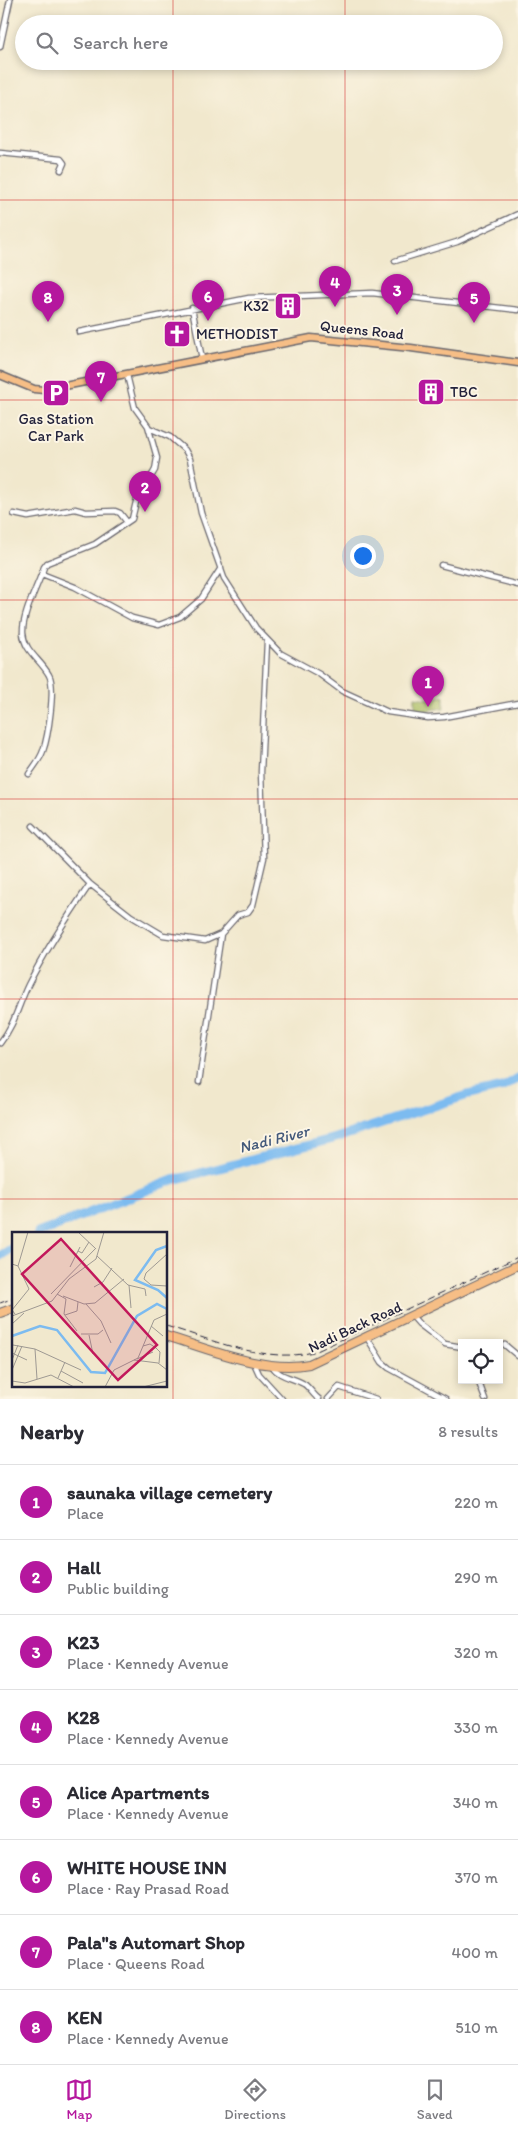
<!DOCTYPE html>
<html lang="en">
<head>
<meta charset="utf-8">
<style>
  :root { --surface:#fff; --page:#f7f7f7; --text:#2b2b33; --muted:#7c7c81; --line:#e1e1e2; --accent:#b5179e }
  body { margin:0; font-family:Itim,sans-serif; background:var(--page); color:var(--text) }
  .controls { position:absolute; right:15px; bottom:15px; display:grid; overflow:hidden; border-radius:0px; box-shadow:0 2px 8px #0003 }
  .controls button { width:45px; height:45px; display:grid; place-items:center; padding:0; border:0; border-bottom:1px solid var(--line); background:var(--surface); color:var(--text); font:25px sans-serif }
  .you { position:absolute; left:362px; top:555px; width:18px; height:18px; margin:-12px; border:4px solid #fff; border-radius:50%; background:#1a73e8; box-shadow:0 0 0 8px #1a73e833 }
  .badge { display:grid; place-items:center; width:32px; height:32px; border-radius:50%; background:var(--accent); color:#fff; font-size:16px; font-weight:700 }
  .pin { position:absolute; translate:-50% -41px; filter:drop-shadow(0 1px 2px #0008) }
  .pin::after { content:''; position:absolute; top:26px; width:18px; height:15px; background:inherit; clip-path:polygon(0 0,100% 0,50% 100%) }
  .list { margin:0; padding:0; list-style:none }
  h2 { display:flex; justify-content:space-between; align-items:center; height:65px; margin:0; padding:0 20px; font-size:21px }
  h2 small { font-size:16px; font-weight:400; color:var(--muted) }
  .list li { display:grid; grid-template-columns:32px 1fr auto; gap:15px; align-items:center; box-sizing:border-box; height:75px; padding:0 20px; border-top:1px solid var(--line) }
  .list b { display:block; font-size:19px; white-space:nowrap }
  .list p { margin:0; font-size:16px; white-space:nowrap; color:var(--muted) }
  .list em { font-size:16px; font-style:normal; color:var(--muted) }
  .icon { flex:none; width:28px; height:28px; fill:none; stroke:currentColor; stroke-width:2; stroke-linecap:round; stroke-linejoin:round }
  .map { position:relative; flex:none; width:518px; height:1399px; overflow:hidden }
  .search { position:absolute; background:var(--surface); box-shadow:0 2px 8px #0003; left:15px; right:15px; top:15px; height:55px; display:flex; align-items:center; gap:12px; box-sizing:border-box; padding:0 18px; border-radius:28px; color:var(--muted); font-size:19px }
  .sheet { height:665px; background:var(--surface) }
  nav { display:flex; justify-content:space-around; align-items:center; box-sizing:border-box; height:70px; border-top:1px solid var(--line); background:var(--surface); font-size:14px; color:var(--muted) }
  nav a { display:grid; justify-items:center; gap:2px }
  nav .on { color:var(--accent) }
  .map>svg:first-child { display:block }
  .green { fill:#a9bc60; stroke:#666f4e }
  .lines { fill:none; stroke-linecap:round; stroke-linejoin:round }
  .river { stroke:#7cbbf0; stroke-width:9 }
  .street-casing { stroke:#6a676e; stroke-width:7 }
  .primary-casing { stroke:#6a676e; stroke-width:9 }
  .highway-casing { stroke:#6a676e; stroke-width:10 }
  .street { stroke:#fff; stroke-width:4.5 }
  .primary { stroke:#f6be86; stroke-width:6 }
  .highway { stroke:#f6be86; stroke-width:8 }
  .rail { stroke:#22223b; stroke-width:1; stroke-dasharray:8 4; stroke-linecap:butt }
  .grid { fill:none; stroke:#d62828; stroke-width:1; stroke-opacity:0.55 }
  .labels { text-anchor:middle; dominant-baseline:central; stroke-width:4; stroke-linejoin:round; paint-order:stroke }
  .poi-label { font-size:15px; fill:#22223b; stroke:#fcf5e5; text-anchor:start }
  .street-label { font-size:15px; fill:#22223b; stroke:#fcf5e5 }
  .water-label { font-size:16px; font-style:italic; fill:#42587a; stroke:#fcf5e5 }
  .inset-river { fill:none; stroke:#7cbbf0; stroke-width:2.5 }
  .inset-road { fill:none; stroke:#9e9993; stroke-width:1 }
  .view { fill:#c2185b; fill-opacity:0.15; stroke:#c2185b; stroke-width:2.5 }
  .inset-edge { fill:none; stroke:#22223b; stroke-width:2.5 }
</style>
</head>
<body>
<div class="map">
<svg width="518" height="1399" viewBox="0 0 518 1399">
  <rect width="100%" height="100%" fill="#fcf5e5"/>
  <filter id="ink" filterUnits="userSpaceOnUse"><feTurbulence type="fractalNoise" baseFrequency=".02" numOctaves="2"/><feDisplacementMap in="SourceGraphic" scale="10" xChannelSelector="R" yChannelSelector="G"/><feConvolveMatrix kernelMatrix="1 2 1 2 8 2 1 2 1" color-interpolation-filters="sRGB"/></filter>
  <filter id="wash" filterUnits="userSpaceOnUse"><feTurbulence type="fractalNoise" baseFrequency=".0096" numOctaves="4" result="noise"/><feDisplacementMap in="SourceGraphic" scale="20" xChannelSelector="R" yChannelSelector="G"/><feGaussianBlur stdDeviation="1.12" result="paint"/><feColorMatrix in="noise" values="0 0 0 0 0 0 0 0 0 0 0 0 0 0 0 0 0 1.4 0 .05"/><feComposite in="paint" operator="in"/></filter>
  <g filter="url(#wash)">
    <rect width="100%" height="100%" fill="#f1e8cd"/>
    <path class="green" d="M444 696V708L415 712V697L428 699Z"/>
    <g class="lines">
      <path class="river" d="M38 1233 173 1180 336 1138 468 1095 503 1087 518 1078
        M0 1256 14 1247"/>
    </g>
  </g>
  <g filter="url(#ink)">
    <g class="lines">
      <g class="street-casing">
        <path id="street" d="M0 47 10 0
          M0 153 61 159 64 163 61 170
          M395 261 457 242 518 214
          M192 308 202 359
          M79 332 249 298 372 293 518 310
          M149 428 170 437 185 450 190 459 201 513 224 578 256 628 280 653 319 674 342 691 388 712 428 718 444 717 518 703
          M14 514 28 517 75 509 86 512 115 511 120 513 127 522
          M441 565 518 585
          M42 574 75 587 132 618 159 625 180 617 201 599 221 568
          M29 774C34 766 40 760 43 751 48 737 56 687 49 675 41 660 24 651 23 633 22 614 38 586 44 567L47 563 95 544 132 519 136 502 155 470 157 458 148 426 135 408 127 375
          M33 826 90 884 131 916 163 935 205 941 221 934 238 915 248 912 253 905 264 858 261 772 267 641
          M0 1043C15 1024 18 1006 28 985 46 949 68 916 90 884
          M199 1082 221 934
          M412 1316 419 1324 445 1344 462 1347
          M366 1336 382 1362 389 1368 446 1399
          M505 1345 518 1356
          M254 1363 259 1374 282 1399
          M272 1366C279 1377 292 1377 304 1384 310 1388 313 1395 319 1399
          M478 1380 485 1399
          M328 1399 339 1387 376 1399"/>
      </g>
      <g class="primary-casing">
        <path id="primary" d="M0 375 34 389 44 390 311 338 411 348 518 363"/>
      </g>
      <g class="highway-casing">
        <path id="highway" d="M0 1313 14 1308
          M166 1336C209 1349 265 1373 309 1364L518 1265"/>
      </g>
      <use href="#street" class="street"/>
      <use href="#primary" class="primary"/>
      <use href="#highway" class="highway"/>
      <path class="rail" d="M0 1303 14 1298
        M166 1326C214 1340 268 1365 317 1351L518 1257"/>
    </g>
  </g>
  <path class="grid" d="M173 0V24M345 0V24M173 61V1399M345 61V1399M0 200H518M0 400H518M0 600H518M0 799H518M0 999H518M0 1199H518"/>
  <defs>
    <g id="building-square" transform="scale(1.4375)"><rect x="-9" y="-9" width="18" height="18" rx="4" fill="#b5179e" stroke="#fcf5e5"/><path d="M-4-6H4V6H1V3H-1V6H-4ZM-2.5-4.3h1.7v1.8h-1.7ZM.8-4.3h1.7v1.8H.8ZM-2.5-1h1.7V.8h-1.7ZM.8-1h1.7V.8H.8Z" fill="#fff"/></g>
    <g id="church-square" transform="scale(1.4375)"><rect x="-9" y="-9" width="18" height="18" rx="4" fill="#b5179e" stroke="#fcf5e5"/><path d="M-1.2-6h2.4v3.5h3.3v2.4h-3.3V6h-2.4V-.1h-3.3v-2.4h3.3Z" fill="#fff"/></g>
    <g id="parking-square" transform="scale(1.4375)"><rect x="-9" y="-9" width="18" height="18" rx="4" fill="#b5179e" stroke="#fcf5e5"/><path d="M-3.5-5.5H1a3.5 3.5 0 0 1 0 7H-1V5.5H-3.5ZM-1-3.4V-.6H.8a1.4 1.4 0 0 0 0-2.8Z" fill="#fff"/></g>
  </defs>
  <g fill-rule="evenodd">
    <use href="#building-square" x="288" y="306"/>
    <use href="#church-square" x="177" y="334"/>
    <use href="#building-square" x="431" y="392"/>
    <use href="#parking-square" x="56" y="393"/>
  </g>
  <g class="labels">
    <g class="poi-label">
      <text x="269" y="306" text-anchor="end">K32</text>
      <text x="196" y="334">METHODIST</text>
      <text x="450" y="392">TBC</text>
      <text x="56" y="419" text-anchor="middle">Gas Station<tspan x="56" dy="17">Car Park</tspan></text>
    </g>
    <g class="street-label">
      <text transform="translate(362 330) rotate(6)">Queens Road</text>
      <text transform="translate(355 1327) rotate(-25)">Nadi Back Road</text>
    </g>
    <g class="water-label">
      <text transform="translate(274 1139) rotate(-14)">Nadi River</text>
    </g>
  </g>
  <g transform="translate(12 1232)">
    <rect width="155" height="155" fill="#f1e8cd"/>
    <path class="inset-river" d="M155 14 144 18 123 48 146 58 155 66M0 104 28 94 45 98 79 140 93 141 125 84 145 72 155 77"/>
    <path class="inset-road" d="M66 0 83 16M66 19 70 21 77 10M155 22 134 41 132 47 139 53 155 54M85 24 116 53 133 57 134 64M0 32 6 34 16 0M58 35 68 15M117 53 119 76M82 55 91 50 100 36M39 62 84 16M45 62 54 67 52 82 65 99M51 64 72 72 83 71 112 47M74 72 89 89 99 111M3 82 0 78 17 57 6 34M53 83 65 79 66 70M0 84 40 69 57 47 84 27 92 0M0 92 12 81M139 94 151 104M69 102H86L91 98M77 103 81 122M1 113 23 117 69 138M131 114 138 112 144 116 148 120 147 131M23 117 25 147M0 121 15 128M125 127 141 120M0 128 6 113M122 128 146 131 155 138M0 138 10 114M49 139 71 151M46 146 53 130M0 149 13 151 39 143 62 155M93 155 102 138 126 126 142 88 155 82M131 155 155 149"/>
    <path class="view" d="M49 7 145 113 106 148 10 42Z"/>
    <rect width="155" height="155" class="inset-edge"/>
  </g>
</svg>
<div class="controls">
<button><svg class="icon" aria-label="locate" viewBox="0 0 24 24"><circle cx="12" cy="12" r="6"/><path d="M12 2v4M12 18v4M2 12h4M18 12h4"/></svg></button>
</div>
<div class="you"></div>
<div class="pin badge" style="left:428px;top:707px">1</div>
<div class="pin badge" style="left:145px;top:512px">2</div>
<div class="pin badge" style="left:397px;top:315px">3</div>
<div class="pin badge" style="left:335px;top:307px">4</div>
<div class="pin badge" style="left:474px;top:323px">5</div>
<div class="pin badge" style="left:208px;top:321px">6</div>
<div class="pin badge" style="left:101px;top:402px">7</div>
<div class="pin badge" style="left:48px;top:322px">8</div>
<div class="search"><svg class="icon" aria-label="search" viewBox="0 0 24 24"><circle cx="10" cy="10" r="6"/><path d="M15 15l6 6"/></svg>Search here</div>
</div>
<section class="sheet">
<h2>Nearby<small>8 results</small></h2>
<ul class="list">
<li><span class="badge">1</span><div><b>saunaka village cemetery</b><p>Place</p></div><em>220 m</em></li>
<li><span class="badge">2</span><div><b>Hall</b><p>Public building</p></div><em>290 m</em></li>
<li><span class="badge">3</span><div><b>K23</b><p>Place · Kennedy Avenue</p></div><em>320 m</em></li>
<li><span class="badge">4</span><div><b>K28</b><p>Place · Kennedy Avenue</p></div><em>330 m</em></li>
<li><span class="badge">5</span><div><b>Alice Apartments</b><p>Place · Kennedy Avenue</p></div><em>340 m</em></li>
<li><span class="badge">6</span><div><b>WHITE HOUSE INN</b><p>Place · Ray Prasad Road</p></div><em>370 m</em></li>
<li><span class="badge">7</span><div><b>Pala&quot;s Automart Shop</b><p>Place · Queens Road</p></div><em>400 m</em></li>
<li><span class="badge">8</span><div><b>KEN</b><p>Place · Kennedy Avenue</p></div><em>510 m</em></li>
</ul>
</section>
<nav>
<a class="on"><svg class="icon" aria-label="map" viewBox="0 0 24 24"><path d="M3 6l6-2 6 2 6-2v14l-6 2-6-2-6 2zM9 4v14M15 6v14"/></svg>Map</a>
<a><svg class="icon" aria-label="directions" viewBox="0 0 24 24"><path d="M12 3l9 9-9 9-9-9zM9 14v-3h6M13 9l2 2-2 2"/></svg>Directions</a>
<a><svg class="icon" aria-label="saved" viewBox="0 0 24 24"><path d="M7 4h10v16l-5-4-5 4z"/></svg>Saved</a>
</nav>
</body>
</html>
